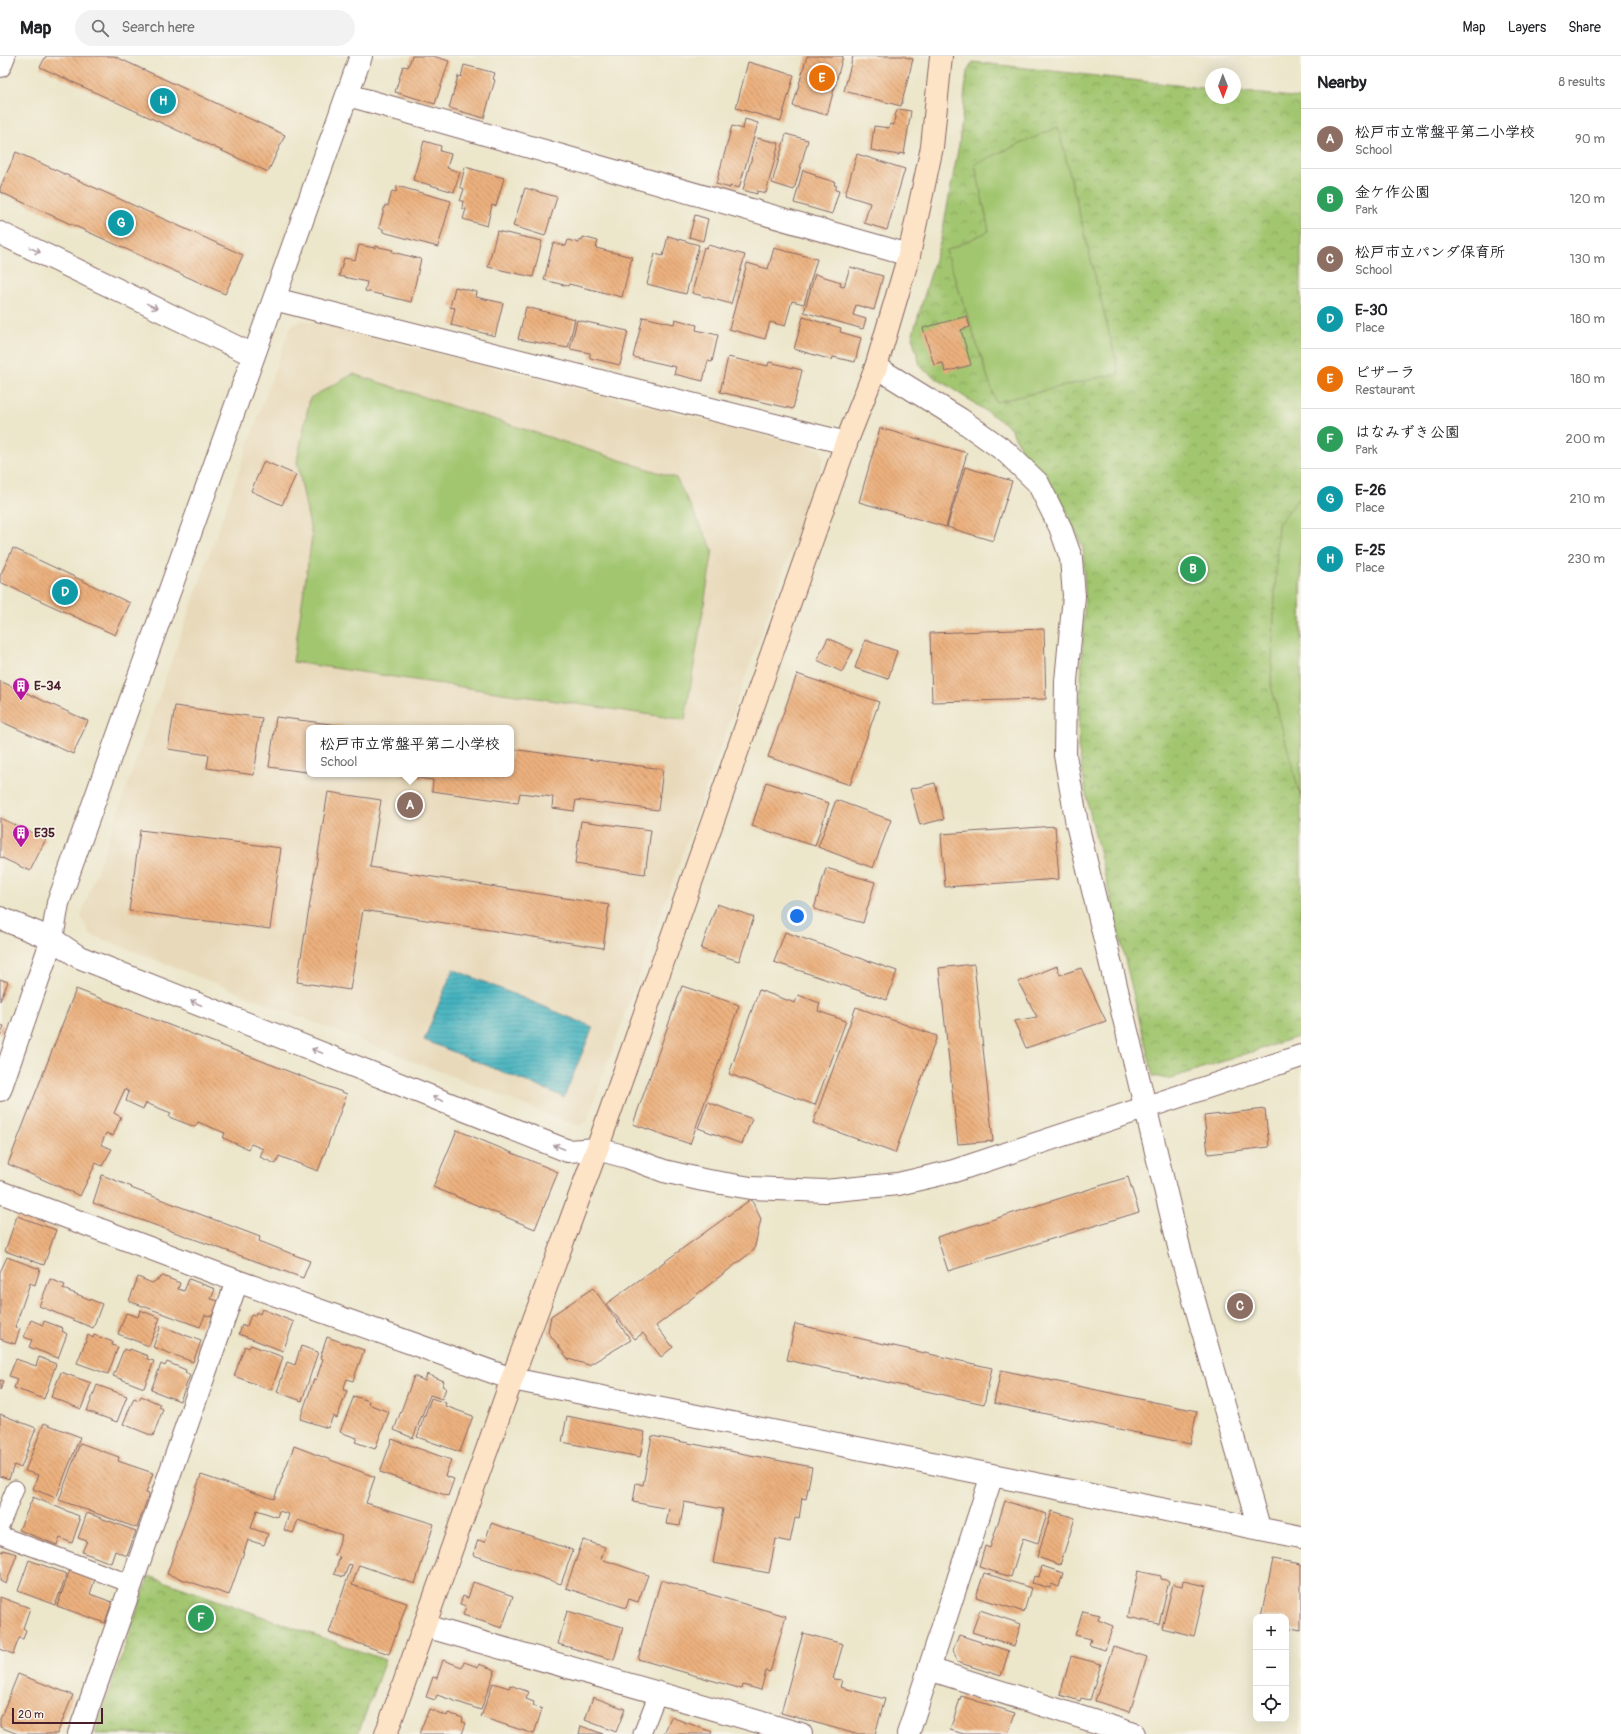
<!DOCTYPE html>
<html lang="en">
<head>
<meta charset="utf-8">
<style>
  :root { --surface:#fff; --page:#f2f2f2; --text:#202124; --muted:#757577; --line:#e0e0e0; --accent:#d93025 }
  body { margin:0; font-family:Pangolin,"Klee One",sans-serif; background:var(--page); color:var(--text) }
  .controls { position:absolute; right:12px; bottom:12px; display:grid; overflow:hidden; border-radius:8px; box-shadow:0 4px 16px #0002 }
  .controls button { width:36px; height:36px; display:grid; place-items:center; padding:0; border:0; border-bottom:1px solid var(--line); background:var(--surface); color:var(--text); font:20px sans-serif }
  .compass { position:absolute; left:1205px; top:12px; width:36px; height:36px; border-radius:50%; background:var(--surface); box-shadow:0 4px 16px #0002; rotate:179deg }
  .scale { position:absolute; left:12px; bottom:10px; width:91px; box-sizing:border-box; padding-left:4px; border:2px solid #4a1f2b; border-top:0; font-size:11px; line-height:14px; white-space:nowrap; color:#4a1f2b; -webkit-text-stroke:3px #f7f3e8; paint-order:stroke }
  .you { position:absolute; left:797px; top:860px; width:14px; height:14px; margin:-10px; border:3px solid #fff; border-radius:50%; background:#1a73e8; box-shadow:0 0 0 6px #1a73e833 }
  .badge { display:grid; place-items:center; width:26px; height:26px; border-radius:50%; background:var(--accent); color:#fff; font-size:13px; font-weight:700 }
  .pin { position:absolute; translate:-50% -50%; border:2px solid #fff; box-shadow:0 1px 4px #0006 }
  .popup { position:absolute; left:306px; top:669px; width:208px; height:52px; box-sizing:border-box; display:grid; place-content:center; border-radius:8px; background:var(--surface); filter:drop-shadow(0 1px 3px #0005); font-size:13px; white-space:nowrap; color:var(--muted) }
  .popup b { font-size:15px; color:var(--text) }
  .popup::after { content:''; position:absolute; left:50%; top:100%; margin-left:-8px; border:8px solid transparent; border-top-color:var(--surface) }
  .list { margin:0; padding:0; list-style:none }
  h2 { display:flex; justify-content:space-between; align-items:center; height:52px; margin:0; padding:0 16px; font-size:17px }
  h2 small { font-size:13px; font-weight:400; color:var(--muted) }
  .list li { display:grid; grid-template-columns:26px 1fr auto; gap:12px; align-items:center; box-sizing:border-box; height:60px; padding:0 16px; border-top:1px solid var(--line) }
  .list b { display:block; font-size:15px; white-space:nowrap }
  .list p { margin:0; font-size:13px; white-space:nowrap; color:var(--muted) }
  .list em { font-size:13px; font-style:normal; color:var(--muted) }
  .icon { flex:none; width:22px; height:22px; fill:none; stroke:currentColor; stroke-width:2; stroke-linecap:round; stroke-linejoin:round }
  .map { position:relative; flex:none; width:1301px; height:1678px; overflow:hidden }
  header { display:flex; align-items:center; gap:24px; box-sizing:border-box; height:56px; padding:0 20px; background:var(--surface); border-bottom:1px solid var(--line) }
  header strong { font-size:19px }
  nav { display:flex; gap:22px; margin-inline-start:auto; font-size:14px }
  .search { width:280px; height:36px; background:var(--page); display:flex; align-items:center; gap:10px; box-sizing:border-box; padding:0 14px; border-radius:22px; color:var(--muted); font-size:15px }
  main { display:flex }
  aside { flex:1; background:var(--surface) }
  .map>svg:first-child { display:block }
  .built { fill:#e8d9ba; fill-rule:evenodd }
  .park { fill:url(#park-crowns); stroke:#76724e }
  .pitch { fill:#a2c670; stroke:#76724e }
  .water { fill:url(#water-rules); stroke:#476975 }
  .building { fill:url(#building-back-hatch) }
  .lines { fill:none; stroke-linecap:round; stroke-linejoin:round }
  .lane-casing { stroke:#836563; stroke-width:19 }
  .street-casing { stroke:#836563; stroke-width:24 }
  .secondary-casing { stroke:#836563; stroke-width:24 }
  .lane { stroke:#fff; stroke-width:17 }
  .street { stroke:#fff; stroke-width:22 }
  .secondary { stroke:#fee4c6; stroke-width:22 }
  .oneway { stroke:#ae9aa0 }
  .labels { text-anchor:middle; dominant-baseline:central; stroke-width:3.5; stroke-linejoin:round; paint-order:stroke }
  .poi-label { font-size:13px; font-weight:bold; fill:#4a1f2b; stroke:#f7f3e8; text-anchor:start }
</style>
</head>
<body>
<header>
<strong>Map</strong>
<div class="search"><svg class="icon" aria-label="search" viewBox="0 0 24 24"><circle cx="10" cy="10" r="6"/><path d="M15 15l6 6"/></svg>Search here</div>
<nav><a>Map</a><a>Layers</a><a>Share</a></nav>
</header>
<main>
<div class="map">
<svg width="1301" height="1678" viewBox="0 0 1301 1678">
  <defs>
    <pattern id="park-crowns" width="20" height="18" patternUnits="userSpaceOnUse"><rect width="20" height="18" fill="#a2c670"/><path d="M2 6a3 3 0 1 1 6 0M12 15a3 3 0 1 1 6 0" fill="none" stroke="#86a05c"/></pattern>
    <pattern id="water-rules" width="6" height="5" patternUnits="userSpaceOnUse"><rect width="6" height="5" fill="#44b3bf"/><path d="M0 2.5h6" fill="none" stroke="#3b919b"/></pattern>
    <pattern id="building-back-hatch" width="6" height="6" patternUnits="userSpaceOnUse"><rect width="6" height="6" fill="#ecb07e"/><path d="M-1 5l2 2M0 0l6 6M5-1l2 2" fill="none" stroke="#c18f67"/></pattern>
  </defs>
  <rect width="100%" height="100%" fill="#f7f3e8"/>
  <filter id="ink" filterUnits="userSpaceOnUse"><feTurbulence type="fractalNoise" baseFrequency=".025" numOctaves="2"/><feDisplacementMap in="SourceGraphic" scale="8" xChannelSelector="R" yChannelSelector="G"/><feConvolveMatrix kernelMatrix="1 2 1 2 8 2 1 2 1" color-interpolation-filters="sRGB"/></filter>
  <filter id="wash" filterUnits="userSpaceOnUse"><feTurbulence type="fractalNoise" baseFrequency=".012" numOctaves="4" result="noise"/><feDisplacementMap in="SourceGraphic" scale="16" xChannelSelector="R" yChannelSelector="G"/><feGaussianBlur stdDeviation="0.9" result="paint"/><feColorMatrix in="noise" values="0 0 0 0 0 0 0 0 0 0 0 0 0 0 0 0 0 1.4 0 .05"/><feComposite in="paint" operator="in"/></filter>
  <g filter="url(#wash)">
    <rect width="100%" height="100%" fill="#ece6cb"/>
    <path class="built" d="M302 264 820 393 824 401 587 1065 578 1070 90 878 81 860 290 271ZM309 672H511V718H309Z"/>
    <path class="park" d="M973 6 1211 33V42H1235V35L1301 42V980L1168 1023 1153 1020 1088 749 1078 690 1085 535 1083 492 1061 444 1038 427 1010 371 921 312 912 281 941 183 959 89 967 16Z
      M149 1520 385 1604 358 1678H95Z"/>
    <path class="pitch" d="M1058 71 1119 317 996 346 946 195 989 175 975 108Z
      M353 318 676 422 713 494 685 664 293 606 312 481 297 405 310 342Z
      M1301 440V743L1271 630 1278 468Z"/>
    <path class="water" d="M453 913 593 971 564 1041 424 984Z"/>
    <g id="blocks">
      <path class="building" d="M46 0H114L285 79 268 116 40 11Z
        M412 0H433L449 5 435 48 395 36 403 10 408 11Z
        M807 0H843L827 59 793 50Z
        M853 0H901L913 3 901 50 844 35Z
        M748 6 794 19 781 65 736 52Z
        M464 9 495 17 493 23 495 24 484 62 449 52 458 20 461 21Z
        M898 53 911 55 904 98 899 97V99L871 94 874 70 889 72 890 68 894 69 895 59Z
        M745 63 758 67 739 132 730 130V132L716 128 732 70 743 73Z
        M786 78 808 84 794 134 772 127Z
        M757 82 779 87 766 137 757 135V138L743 134Z
        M424 85 441 90 440 95 451 98 447 112 460 116 454 136 413 124Z
        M16 96 243 199 225 238 0 136V132Z
        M857 98 905 113 887 174 864 167 870 147 845 139Z
        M465 111 504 122 496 150 492 149 487 170 463 163 466 153 462 152 463 145H460L464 133 460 131Z
        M803 114 815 118V120L835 126 834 129 837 130 835 134 839 135 832 158 794 147Z
        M397 130 451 145 438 191 383 176V173L379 172 385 149 388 150 392 135 396 136Z
        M525 132 557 141 545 180 513 170Z
        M695 159 708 163 703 185 689 181Z
        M497 175 542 185 533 221 488 211Z
        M668 180 699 189 686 238 647 228 655 198 663 200Z
        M583 181 598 185 596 192 632 201 622 241 569 228 568 230 544 224 553 187 566 190 568 184 579 187V184L582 185Z
        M359 189 375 192V190L393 194 392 196 421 203 411 246 365 235 367 226 339 220 344 202 355 204Z
        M708 189 745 199 731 248 692 237 704 191 707 192Z
        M774 192 817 203 804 248 792 245 785 270 770 266 765 283 729 273 747 207 768 213Z
        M850 211 883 220 874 254 856 249 853 259 866 263 863 273 804 256 815 218 841 226 840 230 844 231Z
        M455 231 477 236 476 241 503 247 495 280 451 269 455 252 450 251Z
        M526 251 575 263 568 292 518 283Z
        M967 260 970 271 961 274 971 309 945 316 943 307 934 309 923 272Z
        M643 261 674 268 675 263 697 269 696 274 718 279 712 306 708 305 703 325 674 318 676 311 633 301Z
        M803 261 841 272 840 276 861 282 855 306 833 301 832 304 794 293Z
        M577 264 628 275 620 309 590 302V297L570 293Z
        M728 301 768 310 769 306 802 314 793 353 720 336Z
        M880 372 967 397 946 471 859 446Z
        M264 405 296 419 282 449 251 435Z
        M965 411 1012 425 993 485 947 471Z
        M13 492 130 547 115 579 0 526V520Z
        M1044 573 1046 643 932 646 930 577Z
        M828 582 853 594 842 616 817 604Z
        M865 584 897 595 888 623 855 612Z
        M797 618 879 646 850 729 768 701Z
        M0 625 88 665 73 698 0 665Z
        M175 650 262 662 254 719 207 712 209 699 168 693Z
        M276 661 353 671V672H309V707H307L306 716 269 711Z
        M511 693 663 713 658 754 576 744 574 755 552 752 553 741 520 737 518 747 432 735 433 724 396 719 511 718Z
        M766 726 829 747 815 790 752 770Z
        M935 727 944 763 920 769 910 733Z
        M328 736 381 744 370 811 609 849 603 892 363 854 350 934 297 926Z
        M836 744 891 764 873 812 818 791Z
        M0 762 46 783 30 815 0 801Z
        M581 765 651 774 645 818 575 808Z
        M1055 770 1059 823 945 831 941 778Z
        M140 774 281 792 270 873 129 855Z
        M826 812 875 826 863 867 814 853Z
        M717 848 754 861 739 905 701 893Z
        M785 876 897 915 887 944 774 906Z
        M974 908 993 1085 958 1088 939 912Z
        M1057 910 1060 919 1081 912 1106 965 1026 992 1014 965 1037 961 1018 926Z
        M0 923 8 926 0 945Z
        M682 930 739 949 690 1088 633 1068Z
        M76 933 347 1038 318 1115 279 1100 276 1108 260 1101 263 1093 251 1088 248 1093 223 1082 225 1077 198 1066 195 1071 169 1061 171 1057 146 1047 143 1053 126 1045 129 1036 125 1033 114 1057 121 1061 113 1080 106 1077 101 1089 112 1093 102 1110 96 1107 80 1140 8 1108Z
        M759 934 795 947 798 939 820 947 818 955 846 965 815 1049 729 1018Z
        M856 951 937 980 895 1097 813 1067Z
        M0 969 4 970 0 980Z
        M708 1046 752 1063 742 1088 698 1072Z
        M1265 1053 1269 1091 1208 1098 1204 1060Z
        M457 1074 558 1116 535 1173 433 1131Z
        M102 1119 132 1131 131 1132 260 1181 259 1185 310 1205 303 1222 93 1147Z
        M1128 1121 1139 1156 948 1215 937 1181Z
        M751 1143 761 1163 754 1194 656 1270 673 1291 661 1301 643 1277 635 1283 606 1248Z
        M17 1160 56 1174 44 1209 5 1195Z
        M7 1201 40 1213 35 1229 30 1227 15 1271 20 1273 15 1288 0 1283V1216Z
        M163 1220 180 1227 178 1233 184 1235 189 1223 215 1233 211 1243 219 1245 212 1260 205 1259 200 1271 129 1245 138 1221 152 1227Z
        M50 1223 65 1229 63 1233 102 1248 93 1272 39 1250Z
        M593 1232 631 1284 589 1309 568 1303 548 1276 551 1260Z
        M262 1253 294 1266 283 1295 239 1278 242 1269 247 1270 251 1259 255 1260 256 1256 260 1258Z
        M140 1254 160 1262 149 1290 118 1278 126 1257 138 1261Z
        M31 1264 43 1269 44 1265 63 1272 62 1275 67 1278 58 1302 29 1291 32 1284 24 1281Z
        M795 1268 992 1312 984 1348 787 1304Z
        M161 1270 201 1285 193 1306 153 1291Z
        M88 1279 93 1282 94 1279 113 1286 112 1289 118 1291 108 1318 77 1307Z
        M327 1281 364 1294 353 1325 347 1323 343 1334 347 1335 337 1362 333 1360 328 1372 300 1363 314 1323 316 1324 323 1303 320 1302Z
        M251 1289 283 1301 271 1334 234 1320 245 1290 249 1292Z
        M301 1290 318 1296 302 1345 277 1336 287 1306 295 1309Z
        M124 1293 129 1295 130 1293 148 1300 147 1303 154 1305 144 1332 113 1320Z
        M39 1301 56 1308 44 1343 14 1332 17 1323 9 1320 16 1303 36 1310Z
        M167 1306 186 1314 185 1317 190 1319 180 1345 151 1334 161 1308 165 1310Z
        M1001 1314 1197 1355 1190 1388 994 1347Z
        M61 1316 91 1327 81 1353 51 1341Z
        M427 1318 444 1325 442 1330 446 1332 442 1343 430 1339 413 1382 394 1374 414 1320 425 1325Z
        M0 1324 4 1325 0 1334Z
        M97 1329 127 1340 117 1366 87 1355Z
        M141 1340 160 1348 159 1351 163 1353 153 1380 123 1368 134 1342 139 1344Z
        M354 1340 369 1345 368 1348 389 1356 375 1393 355 1386 357 1382 340 1376Z
        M431 1342 446 1347 445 1350 473 1360 460 1396 417 1381Z
        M0 1358 36 1372 21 1412 14 1409 9 1423 0 1420Z
        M567 1360 645 1376 640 1401 562 1386Z
        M44 1367 80 1381 56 1442 33 1433 38 1419 25 1415Z
        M652 1380 812 1411 806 1443 802 1442 799 1463 795 1462 790 1486 776 1483 769 1517 713 1507 723 1453 684 1446 680 1470 666 1468 669 1453 633 1446 636 1427 643 1429Z
        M392 1383 451 1404 445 1420 454 1423 448 1440 380 1416Z
        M80 1387 119 1401 118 1405 153 1417 146 1437 149 1438 137 1472 59 1444Z
        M294 1390 375 1421 366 1447 434 1468 415 1528 359 1509 352 1529 407 1547 389 1598 329 1577 352 1509 349 1508 344 1521 334 1518 340 1501 335 1500 342 1479 298 1464 293 1477 284 1474 289 1458 279 1455 277 1461 257 1454 251 1472 268 1478 264 1489 248 1484 229 1539 167 1518 201 1419 274 1443Z
        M33 1441 79 1460 78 1463 80 1464 72 1487 60 1482 57 1489 19 1474Z
        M1005 1445 1047 1458 1038 1487 1023 1482 1011 1521 979 1511 985 1490 990 1492Z
        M1052 1455 1075 1462 1060 1509 1037 1501Z
        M87 1457 136 1475 127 1500 115 1495 111 1507 82 1496 87 1485 78 1482Z
        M491 1467 573 1494 561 1528 473 1499 478 1484 485 1486Z
        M583 1484 605 1491 601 1503 648 1519 638 1546 629 1543 626 1552 566 1532Z
        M3 1494 17 1498 6 1528 0 1525V1495L3 1496Z
        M1273 1503 1301 1508V1574L1286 1571V1561H1261Z
        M29 1504 67 1518 55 1549 18 1535Z
        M1042 1510 1063 1517 1059 1531 1051 1528 1050 1532 1032 1527 1034 1520 1039 1521Z
        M70 1514 95 1523 90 1538 112 1546 105 1567 57 1550Z
        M1138 1515 1161 1520V1523L1169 1525 1159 1568 1128 1561Z
        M984 1517 1031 1532 1024 1556 976 1541Z
        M661 1524 786 1560 770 1616 766 1615 761 1634 743 1629 742 1633 638 1603Z
        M1183 1525 1206 1530 1194 1580 1162 1572 1173 1528 1182 1530Z
        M473 1526 513 1540 502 1572 463 1559 466 1550 460 1548 463 1540 468 1542Z
        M0 1541 30 1552 23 1572 26 1574 23 1583 19 1582 13 1598 0 1593Z
        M980 1554 1021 1568 1014 1590 972 1576Z
        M567 1555 623 1571 614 1604 558 1588Z
        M1083 1555 1100 1559 1098 1564 1113 1570 1105 1594 1089 1589 1091 1583 1075 1579Z
        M803 1577 843 1588 833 1623 842 1624 840 1631 885 1643 875 1678H856L781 1657Z
        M959 1579 1009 1595 1001 1620 957 1606 953 1594Z
        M1113 1590 1147 1601 1130 1656 1095 1645Z
        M1071 1600 1101 1608 1090 1644 1081 1642 1080 1645 1060 1639Z
        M443 1604 462 1611 464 1606 478 1611 479 1608 495 1614 481 1654 437 1639 435 1644 426 1641 433 1621 437 1622Z
        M18 1618 73 1639 57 1678H18L0 1671V1663Z
        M493 1627 509 1632 510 1629 529 1636 526 1643 534 1646 533 1650 542 1653 534 1678 481 1661Z
        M961 1640 1015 1657 1008 1678H964L950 1674Z
        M593 1641 625 1653 616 1676 585 1664Z
        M429 1653 447 1660 448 1657 463 1662 462 1666 466 1667 462 1678H419Z
        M671 1661 712 1676 711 1678H664Z
        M581 1670 603 1678H579Z"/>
    </g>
  </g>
  <g filter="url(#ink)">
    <use href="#blocks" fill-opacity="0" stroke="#836563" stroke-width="1"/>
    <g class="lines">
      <g class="lane-casing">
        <path id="lane" d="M0 1470 15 1433
          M0 1479 131 1528
          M642 1678 658 1637"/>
      </g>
      <g class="street-casing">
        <path id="street" d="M0 10 4 0
          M348 39 909 199
          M0 177 253 299
          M274 243 361 0
          M876 311 960 363 1006 396 1038 427 1060 471 1071 502 1074 540 1066 625 1065 699 1077 768 1180 1195 1259 1472
          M846 387 274 243 58 847 52 883 79 901 568 1095 597 1093 627 1101 664 1115 703 1124 751 1132 825 1135 898 1128 954 1115 1301 1000
          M0 862 52 883 0 1034
          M0 1136 237 1225 512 1323 1301 1481
          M425 1570 801 1678
          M929 1613 1134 1678
          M79 1678 237 1225
          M908 1678 992 1419"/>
      </g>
      <g class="secondary-casing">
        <path id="secondary" d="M386 1678 512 1323 597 1093 846 387 876 311 909 199 932 91 941 0"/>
      </g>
      <use href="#lane" class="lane"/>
      <use href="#street" class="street"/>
      <use href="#secondary" class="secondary"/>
    </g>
    <defs><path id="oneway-shaft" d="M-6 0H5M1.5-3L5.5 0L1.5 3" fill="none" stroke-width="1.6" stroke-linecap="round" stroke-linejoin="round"/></defs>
    <g class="oneway">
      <use href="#oneway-shaft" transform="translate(35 194) rotate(26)"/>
      <use href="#oneway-shaft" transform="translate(152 250) rotate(26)"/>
      <use href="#oneway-shaft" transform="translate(196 947) rotate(-158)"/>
      <use href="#oneway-shaft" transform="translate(317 995) rotate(-158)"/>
      <use href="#oneway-shaft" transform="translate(438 1043) rotate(-158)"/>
      <use href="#oneway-shaft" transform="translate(559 1091) rotate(-158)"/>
    </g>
  </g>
  <defs>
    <g id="building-pin" transform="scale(0.9)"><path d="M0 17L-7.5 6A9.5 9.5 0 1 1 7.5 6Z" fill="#b5179e" stroke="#f7f3e8"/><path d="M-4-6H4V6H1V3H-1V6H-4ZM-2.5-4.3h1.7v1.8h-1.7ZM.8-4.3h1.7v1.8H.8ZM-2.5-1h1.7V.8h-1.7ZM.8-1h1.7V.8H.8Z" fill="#fff"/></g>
  </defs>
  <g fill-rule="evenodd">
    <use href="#building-pin" x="21" y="630"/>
    <use href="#building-pin" x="21" y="777"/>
  </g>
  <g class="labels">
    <g class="poi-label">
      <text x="34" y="630">E-34</text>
      <text x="34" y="777">E35</text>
    </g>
  </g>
</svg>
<div class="controls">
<button>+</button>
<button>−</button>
<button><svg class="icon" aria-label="locate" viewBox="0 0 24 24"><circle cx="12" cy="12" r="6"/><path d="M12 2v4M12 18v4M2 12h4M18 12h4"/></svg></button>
</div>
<svg class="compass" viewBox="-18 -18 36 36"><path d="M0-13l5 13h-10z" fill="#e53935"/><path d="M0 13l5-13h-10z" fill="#757577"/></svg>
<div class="scale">20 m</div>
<div class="you"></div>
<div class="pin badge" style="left:410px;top:749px;background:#8d6e63">A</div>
<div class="popup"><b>松戸市立常盤平第二小学校</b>School</div>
<div class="pin badge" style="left:1193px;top:513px;background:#2e9e5b">B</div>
<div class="pin badge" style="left:1240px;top:1250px;background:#8d6e63">C</div>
<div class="pin badge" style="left:65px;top:536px;background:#0f9aa8">D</div>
<div class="pin badge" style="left:822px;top:22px;background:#e8710a">E</div>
<div class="pin badge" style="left:201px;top:1562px;background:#2e9e5b">F</div>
<div class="pin badge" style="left:121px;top:167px;background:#0f9aa8">G</div>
<div class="pin badge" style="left:163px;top:45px;background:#0f9aa8">H</div>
</div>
<aside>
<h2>Nearby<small>8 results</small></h2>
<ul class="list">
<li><span class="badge" style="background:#8d6e63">A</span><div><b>松戸市立常盤平第二小学校</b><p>School</p></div><em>90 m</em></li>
<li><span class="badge" style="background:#2e9e5b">B</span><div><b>金ケ作公園</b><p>Park</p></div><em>120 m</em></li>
<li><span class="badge" style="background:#8d6e63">C</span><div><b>松戸市立パンダ保育所</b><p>School</p></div><em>130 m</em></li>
<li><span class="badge" style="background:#0f9aa8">D</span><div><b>E-30</b><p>Place</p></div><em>180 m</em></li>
<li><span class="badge" style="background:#e8710a">E</span><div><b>ピザーラ</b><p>Restaurant</p></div><em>180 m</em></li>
<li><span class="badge" style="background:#2e9e5b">F</span><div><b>はなみずき公園</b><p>Park</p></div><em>200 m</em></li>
<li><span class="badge" style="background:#0f9aa8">G</span><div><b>E-26</b><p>Place</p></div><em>210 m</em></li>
<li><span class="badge" style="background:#0f9aa8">H</span><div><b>E-25</b><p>Place</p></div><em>230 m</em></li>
</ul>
</aside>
</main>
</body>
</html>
